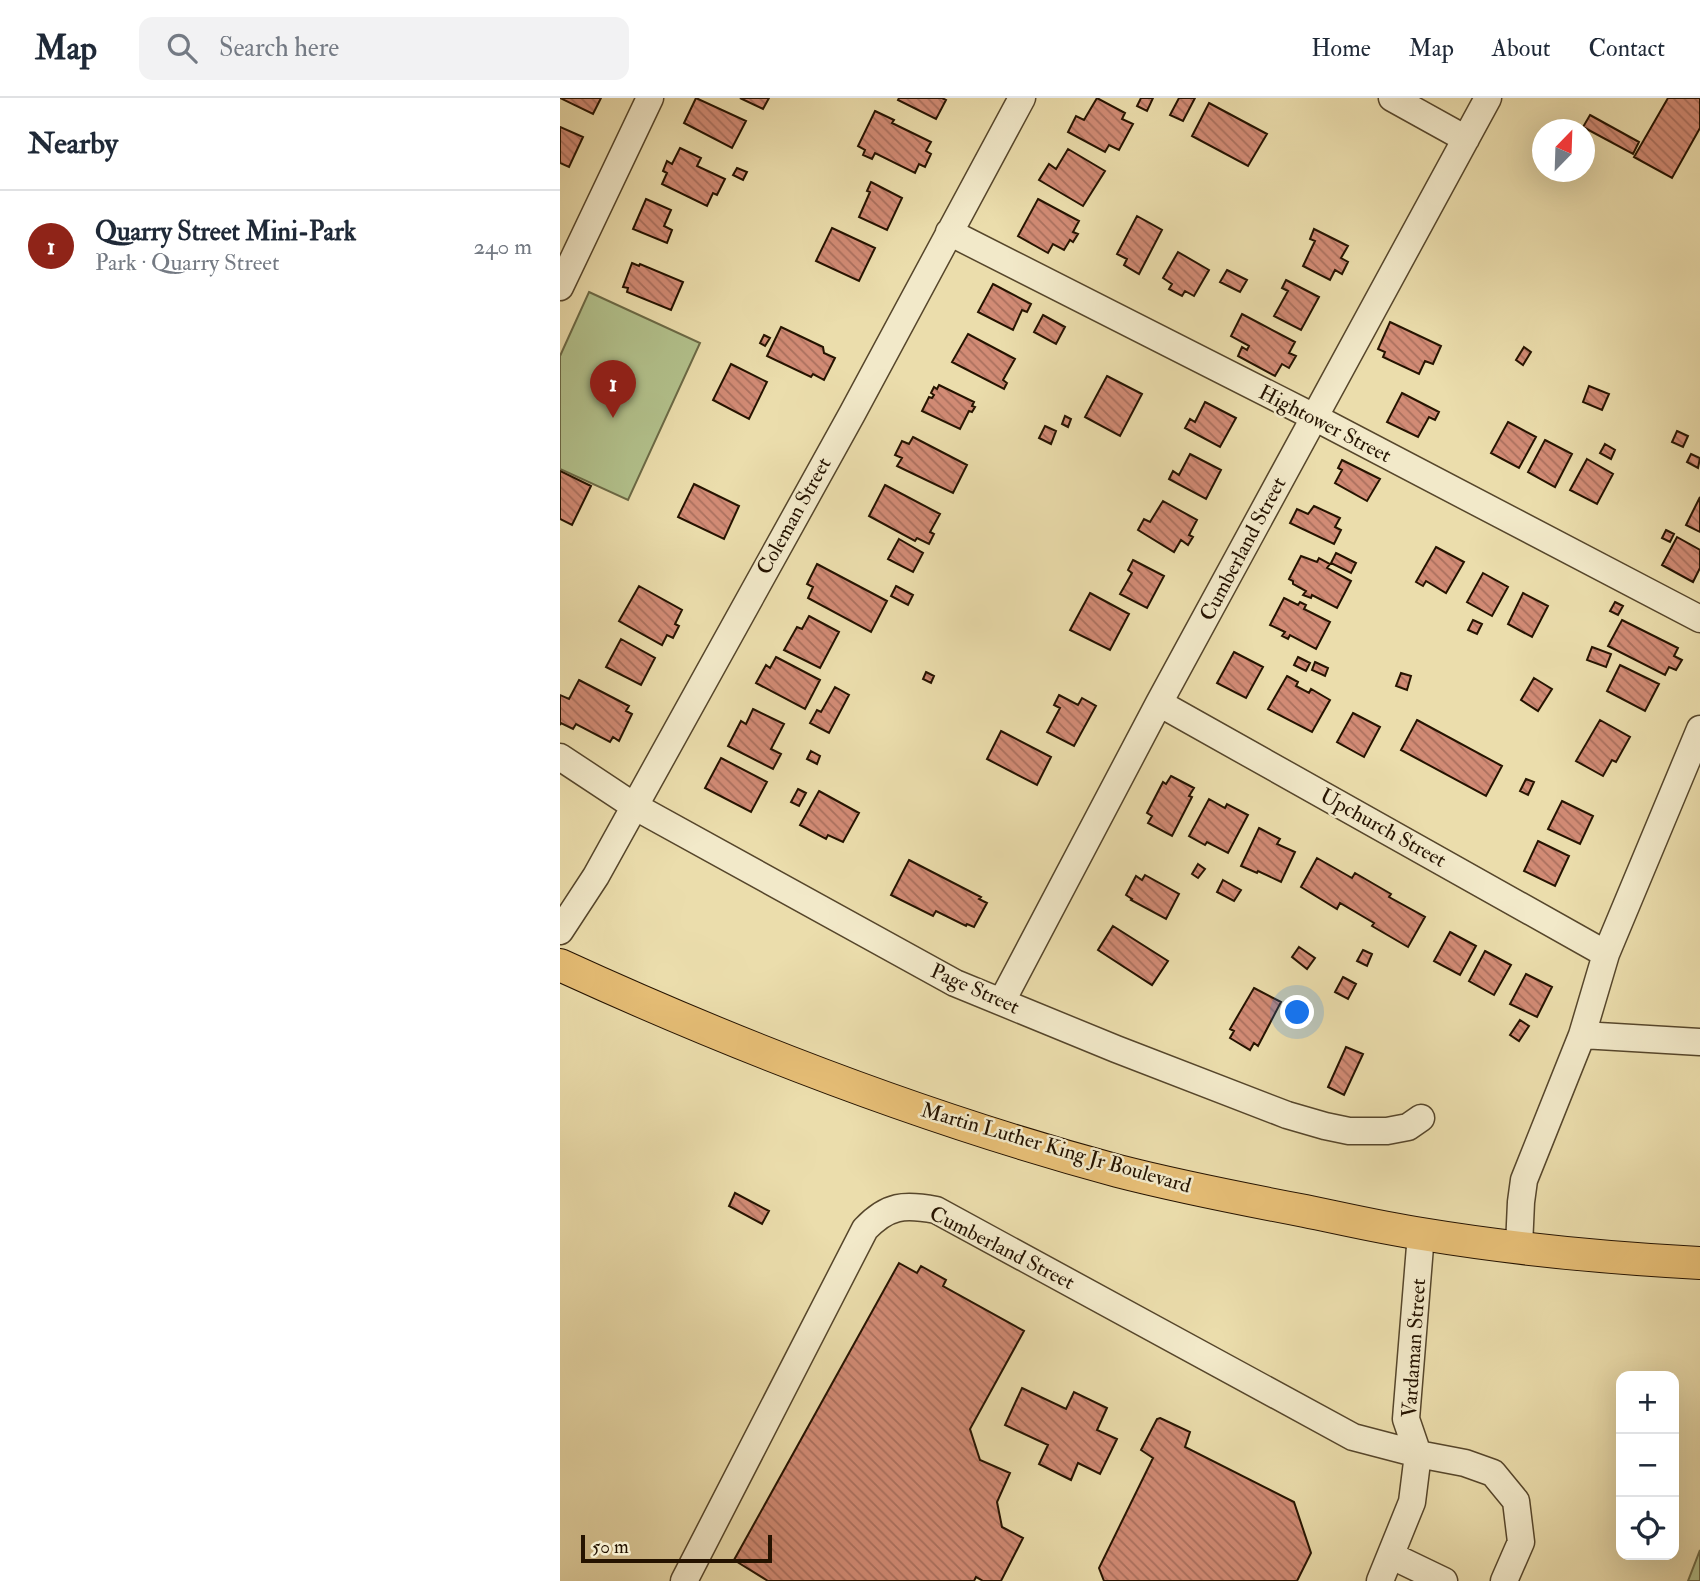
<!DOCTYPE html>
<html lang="en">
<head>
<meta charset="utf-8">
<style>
  :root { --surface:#fff; --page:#f2f2f3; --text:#1f2937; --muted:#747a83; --line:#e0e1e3; --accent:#8f2418 }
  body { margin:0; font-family:"IM FELL Double Pica",serif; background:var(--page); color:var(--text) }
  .controls { position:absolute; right:21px; bottom:21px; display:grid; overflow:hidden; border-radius:14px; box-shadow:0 7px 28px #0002 }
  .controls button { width:63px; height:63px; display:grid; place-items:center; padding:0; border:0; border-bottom:2px solid var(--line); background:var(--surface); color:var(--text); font:35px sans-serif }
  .compass { position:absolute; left:972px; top:21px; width:63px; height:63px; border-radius:50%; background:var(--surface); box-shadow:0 7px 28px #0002; rotate:23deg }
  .scale { position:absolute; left:21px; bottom:18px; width:191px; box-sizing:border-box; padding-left:7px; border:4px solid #251300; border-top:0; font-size:19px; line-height:24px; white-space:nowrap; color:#251300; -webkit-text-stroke:5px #f2e9c9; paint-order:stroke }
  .you { position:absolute; left:738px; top:915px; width:24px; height:24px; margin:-18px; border:5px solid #fff; border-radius:50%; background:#1a73e8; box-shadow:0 0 0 10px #1a73e833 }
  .badge { display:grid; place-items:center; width:46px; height:46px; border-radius:50%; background:var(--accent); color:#fff; font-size:23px; font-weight:700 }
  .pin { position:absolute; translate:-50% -58px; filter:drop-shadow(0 2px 4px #0008) }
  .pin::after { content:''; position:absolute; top:37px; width:24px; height:21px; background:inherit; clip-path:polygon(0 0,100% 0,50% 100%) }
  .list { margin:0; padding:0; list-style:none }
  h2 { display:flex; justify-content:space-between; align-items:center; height:91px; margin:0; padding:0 28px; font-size:30px }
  h2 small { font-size:23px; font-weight:400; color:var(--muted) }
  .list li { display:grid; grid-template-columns:46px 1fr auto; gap:21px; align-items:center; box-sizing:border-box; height:112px; padding:0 28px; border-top:2px solid var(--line) }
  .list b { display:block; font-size:26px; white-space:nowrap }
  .list p { margin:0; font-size:23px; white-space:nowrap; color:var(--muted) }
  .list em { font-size:23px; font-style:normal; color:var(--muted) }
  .icon { flex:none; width:38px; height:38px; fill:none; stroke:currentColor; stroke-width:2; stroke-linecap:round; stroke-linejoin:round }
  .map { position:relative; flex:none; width:1140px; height:1483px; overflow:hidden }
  header { display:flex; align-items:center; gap:42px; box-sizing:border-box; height:98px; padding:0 35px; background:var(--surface); border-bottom:2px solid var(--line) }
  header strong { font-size:33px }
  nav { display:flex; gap:38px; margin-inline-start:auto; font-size:24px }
  .search { width:490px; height:63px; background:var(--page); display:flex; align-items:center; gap:18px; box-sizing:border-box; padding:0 24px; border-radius:14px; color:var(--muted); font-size:26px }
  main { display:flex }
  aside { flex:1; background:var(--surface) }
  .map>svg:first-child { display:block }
  .forest { fill:url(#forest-crowns); stroke:#6c6a46; stroke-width:2 }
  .green { fill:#b3c28d; stroke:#6c6a46; stroke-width:2 }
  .building { fill:url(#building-back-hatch); stroke:#251300; stroke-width:2 }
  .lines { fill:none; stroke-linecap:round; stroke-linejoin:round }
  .minor-casing { stroke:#56462b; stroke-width:29 }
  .major-casing { stroke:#251300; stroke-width:34 }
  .minor { stroke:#f2e9c9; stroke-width:26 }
  .major { stroke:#e6be76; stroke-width:32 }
  .labels { text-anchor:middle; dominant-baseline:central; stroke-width:5; stroke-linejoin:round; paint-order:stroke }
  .street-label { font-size:21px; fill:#251300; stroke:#f2e9c9 }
</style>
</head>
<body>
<header>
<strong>Map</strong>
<div class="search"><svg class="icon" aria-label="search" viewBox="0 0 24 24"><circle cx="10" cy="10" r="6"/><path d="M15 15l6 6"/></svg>Search here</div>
<nav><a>Home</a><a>Map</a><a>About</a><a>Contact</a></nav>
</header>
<main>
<aside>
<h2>Nearby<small></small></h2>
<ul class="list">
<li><span class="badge">1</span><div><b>Quarry Street Mini-Park</b><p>Park · Quarry Street</p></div><em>240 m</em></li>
</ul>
</aside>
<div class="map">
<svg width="1140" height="1483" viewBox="0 0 1140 1483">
  <defs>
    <pattern id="forest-crowns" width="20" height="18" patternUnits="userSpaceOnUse" patternTransform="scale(1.75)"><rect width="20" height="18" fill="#b3c28d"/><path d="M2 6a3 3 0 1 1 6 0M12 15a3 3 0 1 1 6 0" fill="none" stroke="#9aa678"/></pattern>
    <pattern id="building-back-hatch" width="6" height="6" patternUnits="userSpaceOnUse" patternTransform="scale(1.75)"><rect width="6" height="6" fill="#d28b75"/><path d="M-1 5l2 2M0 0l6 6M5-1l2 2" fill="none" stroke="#aa705e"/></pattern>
  </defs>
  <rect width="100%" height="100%" fill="#ebddac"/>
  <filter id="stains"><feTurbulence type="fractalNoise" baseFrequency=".00286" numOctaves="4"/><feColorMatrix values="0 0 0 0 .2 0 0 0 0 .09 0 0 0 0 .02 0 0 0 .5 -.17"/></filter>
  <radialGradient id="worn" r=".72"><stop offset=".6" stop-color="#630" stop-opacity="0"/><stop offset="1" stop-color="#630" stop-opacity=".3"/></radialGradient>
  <path class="forest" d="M1140 1452V1483H1128Z"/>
  <path class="green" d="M29 194 140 245 68 402 0 371V258Z"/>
  <path class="building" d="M0 0H41L33 16Z
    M136 0 186 23 172 50 124 25Z
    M180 0H209L203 11Z
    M339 0H382L386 2 376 21 338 2Z
    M537 0 565 15 562 21 573 26 559 52 549 47 545 54 508 34 516 18 524 22Z
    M581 0H593L587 13 577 8Z
    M619 0H635L623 23 610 17Z
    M1108 0H1140V30L1112 80 1074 59Z
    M649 5 707 36 688 68 632 38Z
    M315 13 334 22 332 25 371 44 366 53 371 56 365 69 359 66 355 75 315 55 312 61 303 57 305 52 298 48Z
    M1030 17 1079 44 1073 56 1023 29Z
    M0 29 23 39 9 69 0 65Z
    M120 50 141 60 137 68 165 81 157 97 153 95 147 108 102 86 107 75 103 73 107 63 112 66Z
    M508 51 545 73 523 108 479 82 489 66 496 71Z
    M177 70 187 74 183 82 173 77Z
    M311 84 342 100 327 132 299 119 310 94 307 93Z
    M86 101 111 112 104 128 112 132 107 145 73 131Z
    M478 101 519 123 513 134 518 136 513 144 510 142 504 152 493 146 488 155 458 138Z
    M577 118 602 132 579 176 564 167 567 161 557 156Z
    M272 130 315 150 299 183 256 163Z
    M754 131 788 148 781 160 788 164 782 176 775 172 770 182 743 168 755 143 750 141Z
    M618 154 649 172 634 198 625 193 622 198 609 191 612 186 603 180Z
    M72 165 79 168 80 166 123 184 111 212 67 194 68 190 63 189Z
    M667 172 687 182 680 194 660 184Z
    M726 182 759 199 741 232 714 218 728 193 722 190Z
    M433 186 471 206 467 214 462 212 453 232 418 214Z
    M682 216 735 244 729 255 736 258 729 270 722 266 715 278 678 258 682 249 687 252 689 248 671 238Z
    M483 217 505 229 496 246 474 234Z
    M830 224 881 248 873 266 865 263 859 276 823 259 825 254 818 251Z
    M221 229 263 249 264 255 275 260 264 282 253 276 251 279 207 258Z
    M408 236 455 261 443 282 447 285 444 291 392 264Z
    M204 237 210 240 205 248 200 245Z
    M964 249 971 254 963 267 956 262Z
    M171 266 207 284 189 321 153 302Z
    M547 278 582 296 560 338 525 319Z
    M379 287 414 304 412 308 415 309 412 314 409 313 400 331 362 313 369 299 372 300 374 297 371 295 374 289 377 291Z
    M1029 288 1049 296 1042 312 1023 304Z
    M842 295 879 314 875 322 869 319 858 339 827 324Z
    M645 304 676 320 660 349 625 330 630 321 635 324Z
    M505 318 511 321 508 329 502 326Z
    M948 324 976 339 959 370 931 355Z
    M485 328 496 333 491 346 479 340Z
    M1117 333 1128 338 1123 349 1112 344Z
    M353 339 407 367 393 395 337 368 342 360 335 357 342 343 349 346Z
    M985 342 1012 356 995 389 968 374Z
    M1045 346 1055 352 1051 361 1040 355Z
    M630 356 661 372 646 401 609 381 613 373 619 377Z
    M1131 356 1140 360 1138 370 1127 364Z
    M1027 361 1053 376 1037 406 1010 392Z
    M782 362 820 381 807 403 775 385 782 372 778 370Z
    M0 373 31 388 12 427 0 421Z
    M134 386 179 408 164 441 118 419Z
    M325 387 380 416 370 434 374 436 369 446 357 440 355 443 309 418Z
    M1140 399V434L1126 427Z
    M603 403 637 422 629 437 633 439 628 447 621 442 614 454 578 432 584 421 590 424Z
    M754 408 780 420 775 429 781 432 774 446 730 425 737 411 748 416Z
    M1106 432 1114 436 1110 444 1102 440Z
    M1117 439 1140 452V470L1133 484 1102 467Z
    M339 441 363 455 353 474 328 461Z
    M876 449 904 464 886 495 866 483 863 488 856 484Z
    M776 455 796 465 791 475 771 465Z
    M741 458 757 464 759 460 770 466 767 470 791 483 777 510 752 497 751 500 743 497 746 493 733 486V483L729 481Z
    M573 462 604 478 587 510 560 496 572 475 568 472Z
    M257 466 327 503 311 534 248 500 253 489 247 486Z
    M923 475 948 489 932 518 907 504Z
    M79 488 122 512 115 526 119 528 113 540 107 537 102 547 59 523Z
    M336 488 353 497 348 507 331 498Z
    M530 495 569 516 550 552 510 532Z
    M963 495 988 508 972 539 948 526Z
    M724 500 738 507 740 504 746 507 744 511 770 524 756 551 730 537 728 541 722 538 725 534 710 527Z
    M1055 504 1063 508 1058 517 1050 513Z
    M249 518 279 534 260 570 224 552 237 529 242 531Z
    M913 522 922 526 917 536 908 532Z
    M1062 522 1118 550 1114 558 1122 562 1116 572 1109 569 1105 577 1048 548Z
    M61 541 95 560 81 587 46 569Z
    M1032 549 1051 556 1046 569 1027 562Z
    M674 554 703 569 686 600 657 585Z
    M216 559 260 582 245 611 196 585 206 567 210 570Z
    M738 559 750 565 746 573 734 567Z
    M755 564 768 570 765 578 752 572Z
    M1060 567 1099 586 1085 613 1047 593Z
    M366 574 374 578 371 585 363 581Z
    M841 575 851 578 847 592 836 588Z
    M727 578 738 584 736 588 749 595 751 591 770 602 752 634 708 611Z
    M974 580 992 591 978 613 961 602Z
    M19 582 69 608 66 613 72 616 59 643 53 639 50 644 16 626 13 631 1 625 0 627V597L9 601Z
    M275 589 289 597 269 635 250 625 257 612 261 614Z
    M499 597 518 607 522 600 536 608 514 648 487 634 500 610 494 607Z
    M193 611 224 626 211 651 221 656 213 671 168 648 181 623 186 626Z
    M793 615 820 629 804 659 777 644Z
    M857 622 942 668 926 698 841 652Z
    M1040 622 1070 639 1056 664 1052 662 1043 678 1016 663Z
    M441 633 491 659 477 687 427 661Z
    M251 653 260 658 257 666 247 661Z
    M161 660 207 684 191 714 145 690Z
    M611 678 634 690 629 698 632 699 612 738 588 725 592 718 587 715 603 684 606 686Z
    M966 681 974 684 968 697 960 693Z
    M238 691 246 695 239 708 231 704Z
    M259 693 299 715 283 744 268 737 266 741 240 727Z
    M649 701 665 710 667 706 688 717 668 755 647 744 645 747 629 738Z
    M1002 703 1033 718 1020 746 988 731Z
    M699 730 720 741 717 746 735 754 721 784 698 773 697 775 681 768Z
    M978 743 1009 758 995 788 964 773Z
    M757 760 792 780 795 775 831 796 829 799 865 819 848 849 812 828 814 825 780 805 777 811 741 789Z
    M349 762 421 799 419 801 427 805 414 829 407 826 406 828 376 813 373 818 331 797Z
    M638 766 645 771 638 780 632 776Z
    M585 777 619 796 606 821 571 802 572 801 566 797 576 778 582 782Z
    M663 782 681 792 674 803 657 794Z
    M553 828 608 863 592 887 538 852Z
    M890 834 916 848 900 877 874 863Z
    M739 849 755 860 747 871 732 859Z
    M803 852 812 856 807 868 797 863Z
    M925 853 951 867 934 897 909 883Z
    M966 876 992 889 977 919 950 906Z
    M783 879 796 886 788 901 775 894Z
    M694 890 721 904 698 948 694 945 690 952 670 940 674 933 670 931Z
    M960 922 969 928 959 943 950 937Z
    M786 949 803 956 784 997 768 989Z
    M175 1095 209 1113 202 1126 169 1108Z
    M339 1165 357 1175 361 1168 386 1182 383 1188 464 1233 410 1331 420 1362 450 1375 437 1404 442 1429 463 1440 441 1483H423L416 1479 414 1483H208L174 1462Z
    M462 1290 506 1311 514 1294 547 1310 537 1332 557 1341 540 1376 518 1365 511 1382 479 1366 488 1347 445 1327Z
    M600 1320 630 1334 625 1349 734 1404 751 1455 737 1483H544L539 1470 593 1360 581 1352 597 1321Z"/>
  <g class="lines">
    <g class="minor-casing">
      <path id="minor" d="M832 0 906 41
        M389 134 754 319 1140 521
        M0 189 90 0
        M599 605 1046 856
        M0 659 74 708 395 885 556 951 727 1017 765 1028 789 1033H827L848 1029 861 1020
        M0 833 36 778 292 316 462 0
        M442 903 599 605 928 0
        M1022 937 1140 944
        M959 1148 961 1104 964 1082 1022 937 1046 856 1140 631
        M832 1458 884 1483
        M124 1483 305 1131C328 1107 344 1106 376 1112L793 1339 858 1356 905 1365 933 1375 956 1403 961 1444 944 1483
        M820 1483 852 1404 858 1356 846 1321 861 1136"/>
    </g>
    <g class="major-casing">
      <path id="major" d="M0 867C181 950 366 1021 558 1073 620 1089 682 1101 745 1113 784 1121 822 1130 862 1136 953 1151 1047 1160 1140 1165"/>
    </g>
    <use href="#minor" class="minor"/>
    <use href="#major" class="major"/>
  </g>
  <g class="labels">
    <g class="street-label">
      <text transform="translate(765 326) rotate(27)">Hightower Street</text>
      <text transform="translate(234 418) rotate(-61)">Coleman Street</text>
      <text transform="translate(683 451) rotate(-62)">Cumberland Street</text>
      <text transform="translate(823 730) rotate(29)">Upchurch Street</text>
      <text transform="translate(415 891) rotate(24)">Page Street</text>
      <text transform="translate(496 1050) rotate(16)">Martin Luther King Jr Boulevard</text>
      <text transform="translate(442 1150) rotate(27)">Cumberland Street</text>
      <text transform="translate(854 1250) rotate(-86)">Vardaman Street</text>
    </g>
  </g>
  <rect width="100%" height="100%" filter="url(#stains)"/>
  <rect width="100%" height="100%" fill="url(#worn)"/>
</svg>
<div class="controls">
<button>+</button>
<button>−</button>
<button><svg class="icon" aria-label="locate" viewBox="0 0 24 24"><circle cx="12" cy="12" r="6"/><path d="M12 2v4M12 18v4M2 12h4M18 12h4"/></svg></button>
</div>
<svg class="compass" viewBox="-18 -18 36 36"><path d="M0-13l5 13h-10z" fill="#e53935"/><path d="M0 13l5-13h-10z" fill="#747a83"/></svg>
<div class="scale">50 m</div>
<div class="you"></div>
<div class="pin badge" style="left:53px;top:320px">1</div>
</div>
</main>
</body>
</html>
